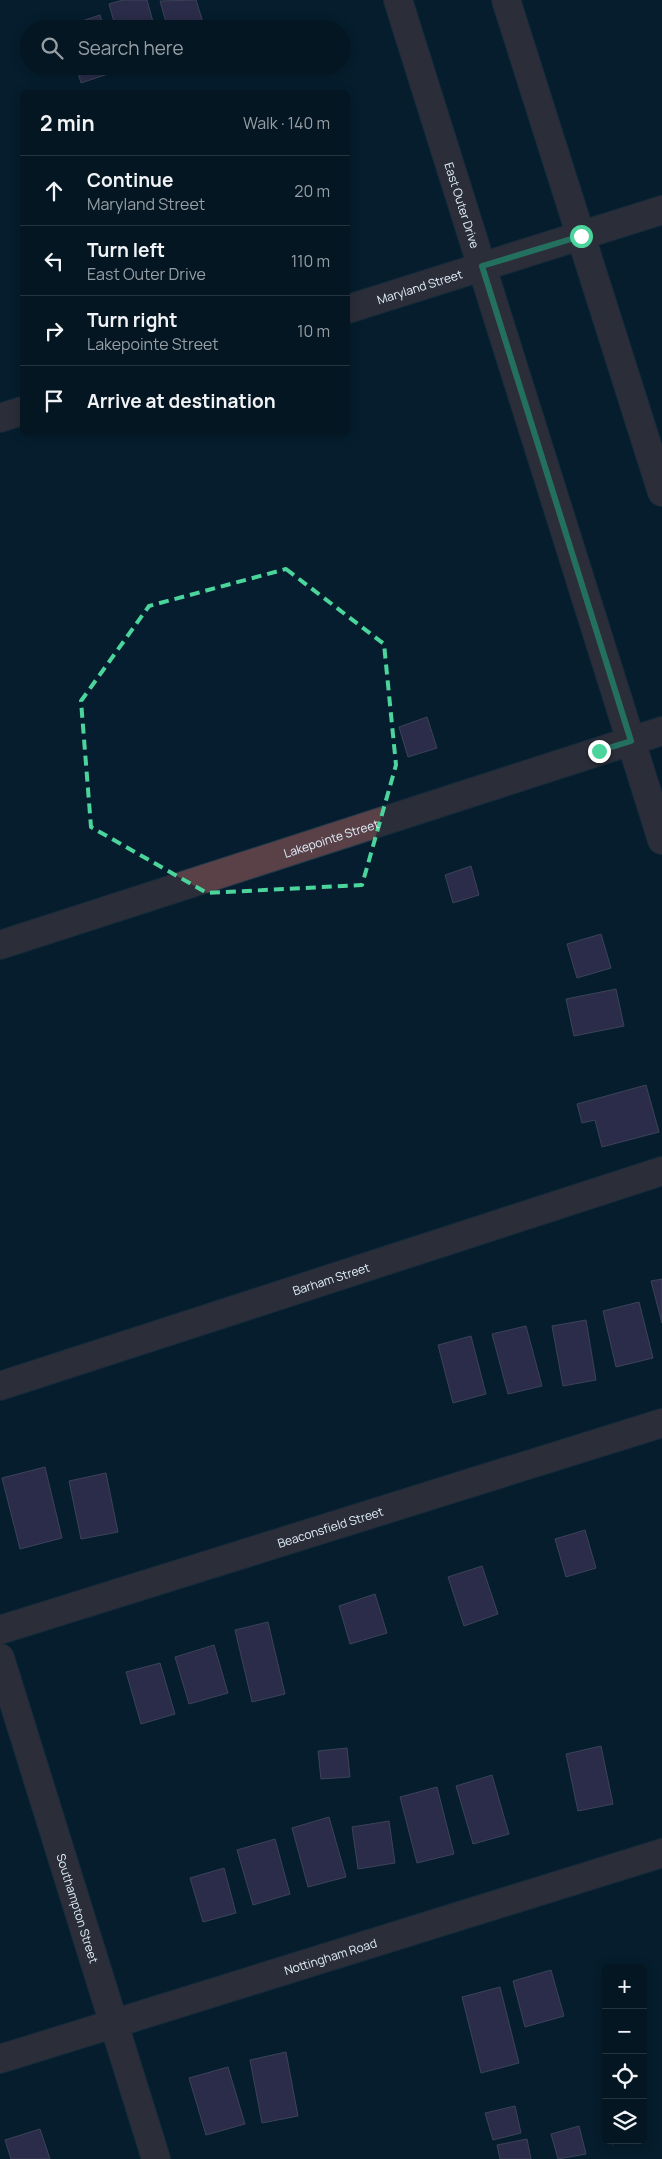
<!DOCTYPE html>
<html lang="en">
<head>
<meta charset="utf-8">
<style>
  :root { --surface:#041622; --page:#0d1f2a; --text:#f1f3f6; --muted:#979fa5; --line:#253540 }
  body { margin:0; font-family:Manrope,sans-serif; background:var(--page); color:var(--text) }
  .controls { position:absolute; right:15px; bottom:15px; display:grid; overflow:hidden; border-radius:8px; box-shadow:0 2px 12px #0003 }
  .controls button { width:45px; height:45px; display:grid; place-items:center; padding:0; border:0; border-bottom:1px solid var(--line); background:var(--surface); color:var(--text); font:25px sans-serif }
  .stop { position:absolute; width:15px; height:15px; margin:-11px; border:4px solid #4bd49b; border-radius:50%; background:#fff }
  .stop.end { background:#4bd49b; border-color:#fff; box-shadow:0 1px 5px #0008 }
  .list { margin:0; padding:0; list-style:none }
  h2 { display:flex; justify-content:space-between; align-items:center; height:65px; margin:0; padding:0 20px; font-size:21px }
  h2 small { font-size:16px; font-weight:400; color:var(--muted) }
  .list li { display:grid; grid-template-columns:32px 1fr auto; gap:15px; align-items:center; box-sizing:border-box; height:70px; padding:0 20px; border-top:1px solid var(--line) }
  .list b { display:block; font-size:19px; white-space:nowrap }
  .list p { margin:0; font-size:16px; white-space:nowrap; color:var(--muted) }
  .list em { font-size:16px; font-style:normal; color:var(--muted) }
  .icon { flex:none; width:28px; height:28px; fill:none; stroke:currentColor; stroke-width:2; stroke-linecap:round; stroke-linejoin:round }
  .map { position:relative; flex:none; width:662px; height:2159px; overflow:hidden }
  .search { position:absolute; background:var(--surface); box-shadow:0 2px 12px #0003; left:20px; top:20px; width:330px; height:55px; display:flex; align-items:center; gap:12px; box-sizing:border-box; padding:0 18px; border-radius:28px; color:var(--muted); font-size:19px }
  .panel { position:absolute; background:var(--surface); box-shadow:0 2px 12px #0003; left:20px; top:90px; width:330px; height:345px; border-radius:8px }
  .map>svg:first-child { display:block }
  .building { fill:#583f6c; stroke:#7e708b }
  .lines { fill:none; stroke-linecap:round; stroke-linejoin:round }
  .minor-casing { stroke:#243b4b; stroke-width:30 }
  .minor { stroke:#594147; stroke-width:28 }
  .route { stroke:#4bd49b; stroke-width:6 }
  .marked { fill:none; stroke:#4bd49b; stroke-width:4; stroke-dasharray:10 6; stroke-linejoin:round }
  .labels { text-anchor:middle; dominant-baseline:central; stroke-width:4; stroke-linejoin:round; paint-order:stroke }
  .street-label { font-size:12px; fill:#e1f0fc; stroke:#01070e }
</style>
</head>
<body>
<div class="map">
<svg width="662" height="2159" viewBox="0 0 662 2159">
  <rect width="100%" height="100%" fill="#051d2e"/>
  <path class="building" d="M123 0H147L155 29H116L109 4Z
    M196 0 205 29H168L160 1Z
    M100 15 104 29H64V27Z
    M76 66H116L117 71 81 83Z
    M128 66H151L130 73Z
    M427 717 437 748 408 757 399 727Z
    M471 866 479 895 453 903 445 875Z
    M601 934 611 968 577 978 567 944Z
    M616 989 624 1026 574 1036 566 999Z
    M646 1085 659 1132 602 1147 595 1120 582 1123 577 1104Z
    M662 1279V1323L651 1281Z
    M639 1302 653 1358 616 1367 603 1311Z
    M586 1320 596 1380 563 1386 552 1326Z
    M526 1326 542 1386 508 1394 492 1334Z
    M471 1336 486 1394 453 1403 438 1345Z
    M45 1467 62 1538 20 1549 2 1478Z
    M106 1473 118 1532 81 1539 69 1481Z
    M585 1530 596 1568 566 1577 555 1539Z
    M482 1566 498 1614 464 1626 448 1577Z
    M375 1594 387 1633 350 1644 339 1606Z
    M268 1622 285 1694 252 1702 235 1630Z
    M214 1645 228 1693 189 1704 175 1657Z
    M160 1663 175 1714 141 1724 126 1672Z
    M601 1746 613 1804 578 1811 566 1754Z
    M347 1748 350 1777 321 1779 318 1751Z
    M492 1775 509 1834 473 1844 456 1786Z
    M437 1787 454 1854 417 1863 400 1797Z
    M329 1817 346 1877 308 1887 292 1828Z
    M389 1821 395 1863 358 1869 352 1827Z
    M275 1839 290 1894 253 1905 237 1850Z
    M224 1868 236 1913 203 1922 190 1878Z
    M551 1970 564 2016 525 2027 513 1981Z
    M500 1987 519 2063 481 2073 462 1997Z
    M286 2052 298 2116 262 2123 250 2060Z
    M228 2067 245 2124 206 2135 189 2078Z
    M515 2106 521 2133 493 2140 485 2113Z
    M579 2126 586 2154 558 2159 551 2134Z
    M40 2129 50 2159H11L5 2140Z
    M527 2139 531 2159H500L497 2145Z
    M611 2140H632L612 2144Z"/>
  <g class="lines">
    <g class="minor-casing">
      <g id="minor">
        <path id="s1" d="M398 0 662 840"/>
        <path d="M506 0 662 492"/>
        <path id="s2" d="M348 309 662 210"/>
        <path d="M0 418 22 411"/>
        <path id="s3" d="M0 945 662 731"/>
        <path id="s4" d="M0 1386 662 1171"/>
        <path id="s5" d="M0 1630 662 1423"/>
        <path id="s6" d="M0 1658 156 2159"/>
        <path id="s7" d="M0 2059 662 1853"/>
      </g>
    </g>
    <use href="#minor" class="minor"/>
  </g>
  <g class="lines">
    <path class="route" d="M581 236 482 266 631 741 599 751"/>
  </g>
  <path d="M0 0H662V2159H0ZM286 569 384 644 396 765 362 885 207 893 91 827 81 701 149 606Z" fill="#051d2e" fill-opacity=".55" fill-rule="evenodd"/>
  <path class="marked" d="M286 569 384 644 396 765 362 885 207 893 91 827 81 701 149 606Z"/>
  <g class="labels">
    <g class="street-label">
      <text stroke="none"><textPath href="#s1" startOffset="215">East Outer Drive</textPath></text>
      <text stroke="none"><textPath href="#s2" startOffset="75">Maryland Street</textPath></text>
      <text stroke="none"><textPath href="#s3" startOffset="348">Lakepointe Street</textPath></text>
      <text stroke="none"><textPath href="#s4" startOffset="348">Barham Street</textPath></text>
      <text stroke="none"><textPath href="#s5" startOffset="346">Beaconsfield Street</textPath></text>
      <text stroke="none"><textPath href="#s6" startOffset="262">Southampton Street</textPath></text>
      <text stroke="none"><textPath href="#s7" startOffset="346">Nottingham Road</textPath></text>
    </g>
  </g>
</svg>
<div class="controls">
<button>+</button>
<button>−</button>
<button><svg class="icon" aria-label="locate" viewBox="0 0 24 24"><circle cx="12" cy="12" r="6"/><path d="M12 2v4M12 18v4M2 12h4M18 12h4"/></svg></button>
<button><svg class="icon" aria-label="layers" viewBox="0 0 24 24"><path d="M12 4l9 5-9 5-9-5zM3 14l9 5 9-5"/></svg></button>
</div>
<div class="stop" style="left:581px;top:236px"></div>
<div class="stop end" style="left:599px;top:751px"></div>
<div class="search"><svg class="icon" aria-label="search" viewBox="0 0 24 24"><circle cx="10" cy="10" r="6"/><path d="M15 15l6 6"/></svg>Search here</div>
<section class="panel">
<h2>2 min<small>Walk · 140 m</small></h2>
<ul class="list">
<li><svg class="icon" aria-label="ahead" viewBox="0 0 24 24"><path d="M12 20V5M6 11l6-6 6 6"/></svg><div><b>Continue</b><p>Maryland Street</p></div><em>20 m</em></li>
<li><svg class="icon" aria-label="left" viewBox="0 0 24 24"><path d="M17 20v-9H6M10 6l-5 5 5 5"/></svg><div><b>Turn left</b><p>East Outer Drive</p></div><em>110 m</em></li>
<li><svg class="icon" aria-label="right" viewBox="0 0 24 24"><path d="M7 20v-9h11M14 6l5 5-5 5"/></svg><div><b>Turn right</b><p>Lakepointe Street</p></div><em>10 m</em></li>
<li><svg class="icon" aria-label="arrive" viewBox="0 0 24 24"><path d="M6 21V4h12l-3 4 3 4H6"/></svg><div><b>Arrive at destination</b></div></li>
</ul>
</section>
</div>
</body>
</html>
